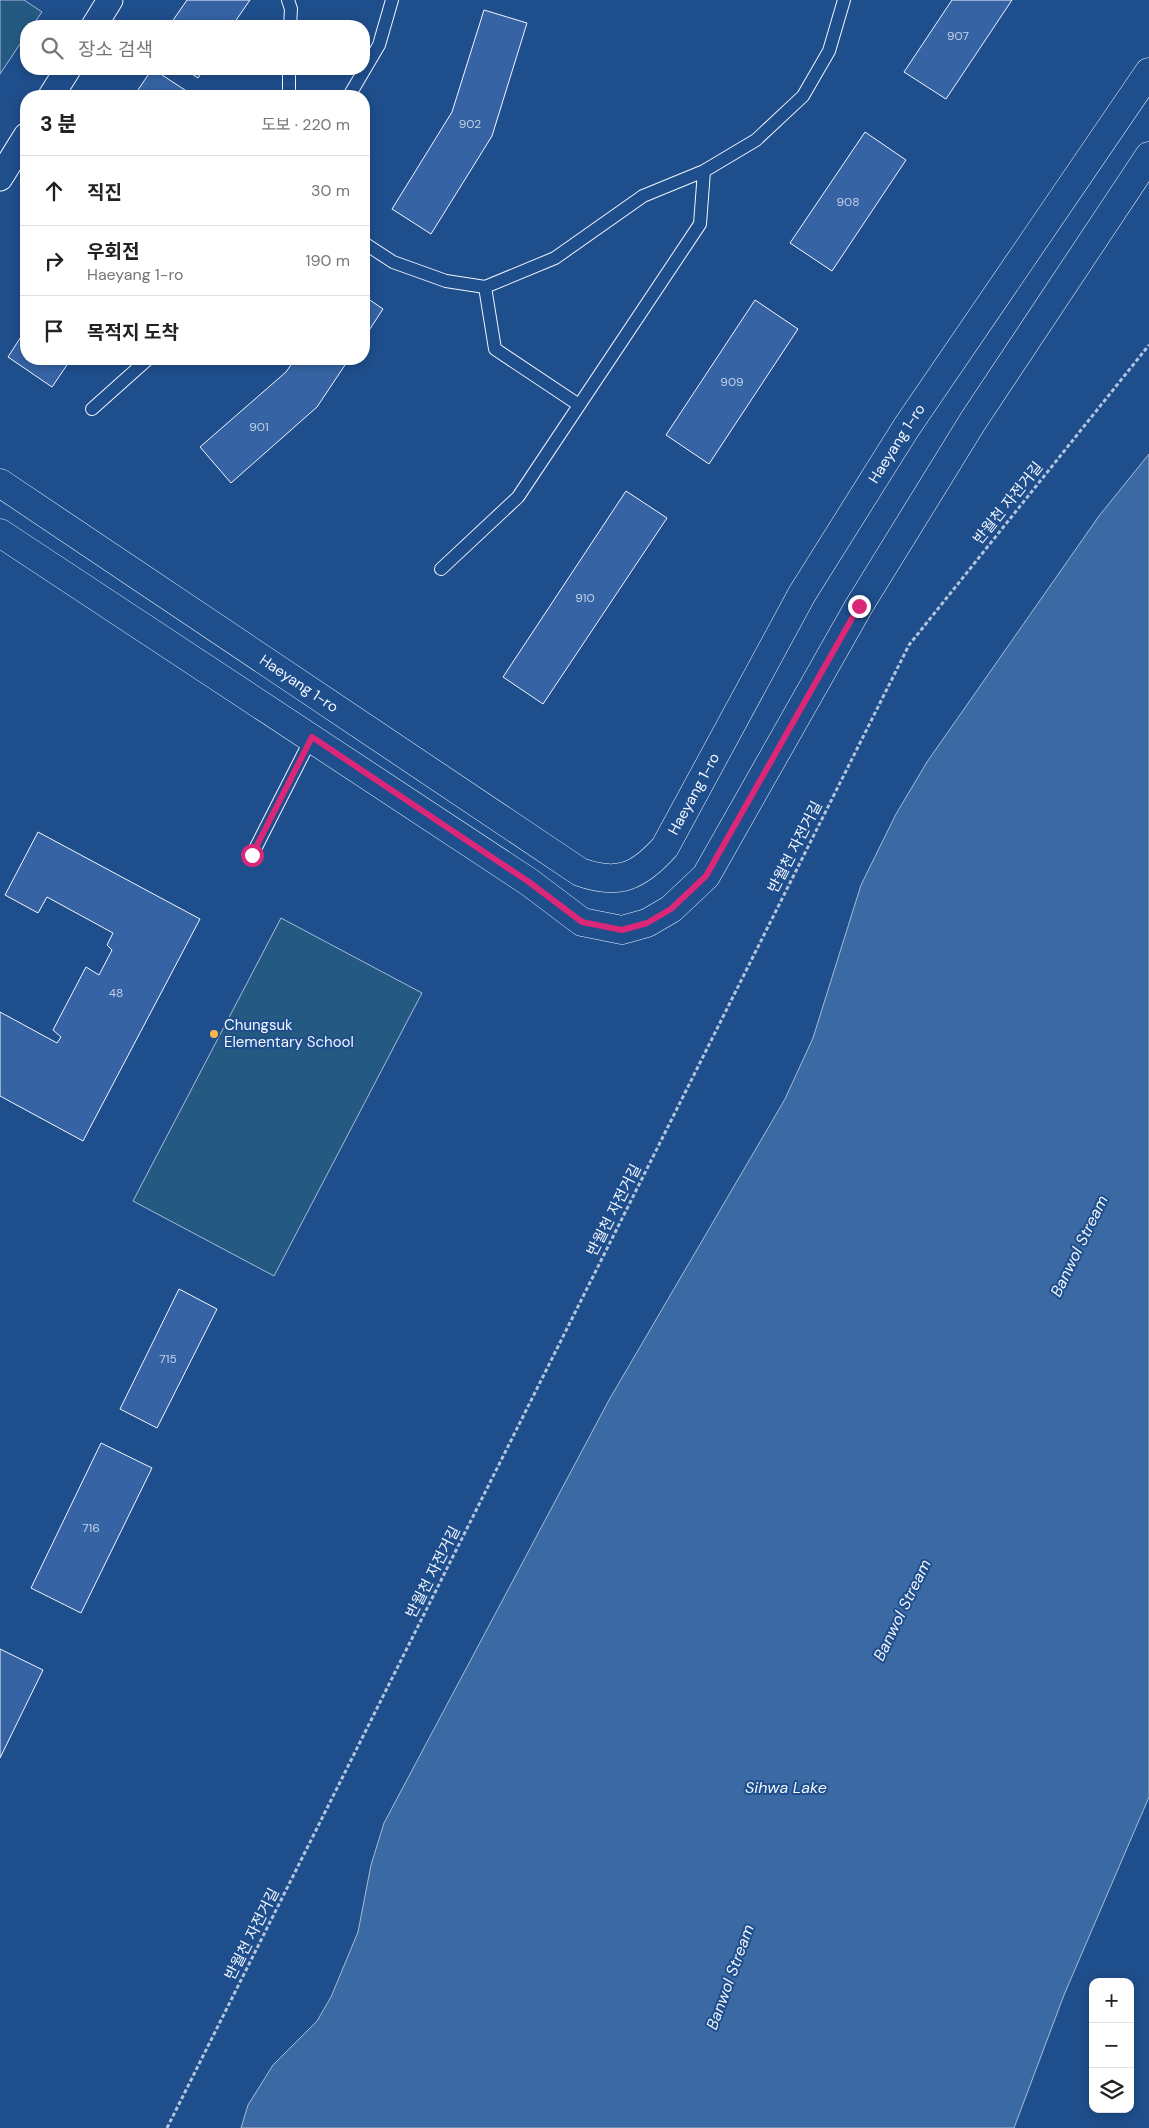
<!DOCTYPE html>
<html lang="ko">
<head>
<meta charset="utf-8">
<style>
  :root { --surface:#fff; --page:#f6f6f6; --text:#222; --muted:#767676; --line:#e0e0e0 }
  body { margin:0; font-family:"DM Sans","Noto Sans KR",sans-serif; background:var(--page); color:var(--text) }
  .controls { position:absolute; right:15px; bottom:15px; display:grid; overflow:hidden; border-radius:10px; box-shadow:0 2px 8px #0003 }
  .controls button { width:45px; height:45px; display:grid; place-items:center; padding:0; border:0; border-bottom:1px solid var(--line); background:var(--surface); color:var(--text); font:25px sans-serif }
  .stop { position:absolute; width:15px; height:15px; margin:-11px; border:4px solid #db2777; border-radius:50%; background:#fff }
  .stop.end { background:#db2777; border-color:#fff; box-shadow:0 1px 5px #0008 }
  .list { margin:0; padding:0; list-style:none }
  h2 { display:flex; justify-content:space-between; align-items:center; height:65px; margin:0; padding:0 20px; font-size:21px }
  h2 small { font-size:16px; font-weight:400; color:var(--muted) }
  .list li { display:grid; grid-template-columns:32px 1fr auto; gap:15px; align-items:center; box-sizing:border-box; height:70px; padding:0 20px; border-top:1px solid var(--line) }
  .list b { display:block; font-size:19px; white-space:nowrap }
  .list p { margin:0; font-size:16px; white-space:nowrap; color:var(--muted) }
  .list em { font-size:16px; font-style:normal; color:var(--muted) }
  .icon { flex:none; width:28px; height:28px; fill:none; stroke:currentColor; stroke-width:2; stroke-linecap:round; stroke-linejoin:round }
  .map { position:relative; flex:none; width:1149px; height:2128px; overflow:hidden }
  .search { position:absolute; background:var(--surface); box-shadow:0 2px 8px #0003; left:20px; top:20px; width:350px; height:55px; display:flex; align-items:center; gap:12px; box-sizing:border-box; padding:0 18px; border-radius:20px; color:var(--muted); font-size:19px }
  .panel { position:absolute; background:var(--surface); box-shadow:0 2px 8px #0003; left:20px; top:90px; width:350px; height:275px; border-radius:20px }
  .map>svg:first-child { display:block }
  .green { fill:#245a82; stroke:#a8bbd7 }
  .water { fill:#3b69a3; stroke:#a8bbd7 }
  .building { fill:#3563a3; stroke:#f2f6ff }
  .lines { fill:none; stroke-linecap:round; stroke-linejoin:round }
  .service-casing { stroke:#f2f6ff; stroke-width:14 }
  .minor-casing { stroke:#f2f6ff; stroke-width:27 }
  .tertiary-casing { stroke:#f2f6ff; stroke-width:29 }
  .path { stroke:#b3c4dc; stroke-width:3; stroke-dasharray:4 2.5; stroke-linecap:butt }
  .service { stroke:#1f4e8c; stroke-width:12 }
  .minor { stroke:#1f4e8c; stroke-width:25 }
  .tertiary { stroke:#1f4e8c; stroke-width:28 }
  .route { stroke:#db2777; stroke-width:6 }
  .poi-dot { fill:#ffb74d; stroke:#1f4e8c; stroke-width:2 }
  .labels { text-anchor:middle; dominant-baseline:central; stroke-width:4; stroke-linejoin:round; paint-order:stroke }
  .number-label { font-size:12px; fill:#c3d1e8 }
  .street-label { font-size:15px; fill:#f2f6ff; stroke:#1f4e8c }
  .poi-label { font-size:15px; fill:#f2f6ff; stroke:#1f4e8c; text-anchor:start }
  .water-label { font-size:16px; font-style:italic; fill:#f2f6ff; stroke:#1f4e8c }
</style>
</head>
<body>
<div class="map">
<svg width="1149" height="2128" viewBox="0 0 1149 2128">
  <rect width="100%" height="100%" fill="#1f4e8c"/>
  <path class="green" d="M0 0H24L42 12 32 26H26V35L0 74Z
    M281 918 422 993 274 1276 133 1201Z"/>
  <path class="water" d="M1149 454V1797L1064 1995 1014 2128H241L248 2105 273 2065 317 2021 331 1997 358 1932 371 1865 384 1823 609 1400 785 1099 813 1038 861 885 896 814 927 762 1099 516Z"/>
  <path class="building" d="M187 0H250L232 26H169Z
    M952 0H1012L946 99 904 72Z
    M484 10 527 23 492 136 431 234 392 209 452 112Z
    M152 69H153L194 96H134Z
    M184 69H204L198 78Z
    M865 132 906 160 832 271 790 243Z
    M364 296 383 309 364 338Z
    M755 300 798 329 709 464 666 435Z
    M26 329V359H71L52 387 8 357Z
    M295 359H349L317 407 231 483 200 447 286 372Z
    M626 491 667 518 543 704 503 677Z
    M38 832 200 919 83 1141 0 1096V1012L57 1043 61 1037 53 1030 86 967 99 975 112 950 107 945 113 933 47 897 38 913 5 895Z
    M179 1289 217 1309 157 1428 120 1409Z
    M101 1443 152 1468 81 1613 31 1588Z
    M0 1649 43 1670 0 1758Z"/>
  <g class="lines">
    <g class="service-casing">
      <path id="service" d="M288 0 291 9 290 26
        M289 96V69
        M349 96 379 45 392 0
        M364 243 393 262 446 281 485 287 555 258 643 196 704 171 756 140 803 96 829 51 844 0
        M485 287 495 349 579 405
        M92 409 148 359
        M441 569 518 497 700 224 704 171
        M252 855 312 737"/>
    </g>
    <g class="minor-casing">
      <path id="minor" d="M94 26 110 0
        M51 96 68 69
        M0 178 26 136"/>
    </g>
    <g class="tertiary-casing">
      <g id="tertiary">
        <path id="s1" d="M0 483 580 872C619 886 639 876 665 847L802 594 906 428 1149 72"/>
        <path d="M0 533 529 882 582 922 622 930 647 923 671 909 706 876 859 606 973 421 1149 156"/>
      </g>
    </g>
    <path class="path" d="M167 2128 909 645 1149 345"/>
    <use href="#service" class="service"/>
    <use href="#minor" class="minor"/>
    <use href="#tertiary" class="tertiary"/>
  </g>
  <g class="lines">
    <path class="route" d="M252 855 312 737 529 882 582 922 622 930 647 923 671 909 706 876 859 606"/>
  </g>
  <circle class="poi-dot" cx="214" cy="1034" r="5"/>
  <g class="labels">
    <g class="number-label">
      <text x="958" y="36">907</text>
      <text x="470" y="124">902</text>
      <text x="848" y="202">908</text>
      <text x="732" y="382">909</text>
      <text x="259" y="427">901</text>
      <text x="585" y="598">910</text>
      <text x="116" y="993">48</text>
      <text x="168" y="1359">715</text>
      <text x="91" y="1528">716</text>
    </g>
    <g class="street-label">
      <text stroke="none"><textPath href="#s1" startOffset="1260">Haeyang 1-ro</textPath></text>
      <text transform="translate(1008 503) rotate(-51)">반월천 자전거길</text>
      <text stroke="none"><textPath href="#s1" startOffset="360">Haeyang 1-ro</textPath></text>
      <text stroke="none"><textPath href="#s1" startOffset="855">Haeyang 1-ro</textPath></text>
      <text transform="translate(795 847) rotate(-63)">반월천 자전거길</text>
      <text transform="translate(614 1210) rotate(-63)">반월천 자전거길</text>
      <text transform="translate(433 1572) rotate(-63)">반월천 자전거길</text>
      <text transform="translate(252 1934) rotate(-63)">반월천 자전거길</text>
    </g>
    <g class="poi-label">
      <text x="224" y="1025">Chungsuk<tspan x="224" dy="17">Elementary School</tspan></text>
    </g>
    <g class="water-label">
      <text transform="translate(1079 1246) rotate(-64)">Banwol Stream</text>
      <text transform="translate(902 1610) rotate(-64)">Banwol Stream</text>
      <text x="786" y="1787">Sihwa Lake</text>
      <text transform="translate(730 1977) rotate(-70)">Banwol Stream</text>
    </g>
  </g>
</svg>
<div class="controls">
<button>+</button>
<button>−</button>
<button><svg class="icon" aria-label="layers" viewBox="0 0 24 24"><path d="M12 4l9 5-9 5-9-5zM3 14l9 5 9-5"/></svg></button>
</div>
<div class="stop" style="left:252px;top:855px"></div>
<div class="stop end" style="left:859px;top:606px"></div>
<div class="search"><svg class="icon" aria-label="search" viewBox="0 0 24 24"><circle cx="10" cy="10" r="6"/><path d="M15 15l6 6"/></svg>장소 검색</div>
<section class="panel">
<h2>3 분<small>도보 · 220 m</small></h2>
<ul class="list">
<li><svg class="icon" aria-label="ahead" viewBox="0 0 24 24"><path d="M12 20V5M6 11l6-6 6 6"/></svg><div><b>직진</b></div><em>30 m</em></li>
<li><svg class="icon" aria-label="right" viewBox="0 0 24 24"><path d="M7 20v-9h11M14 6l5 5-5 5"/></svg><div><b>우회전</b><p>Haeyang 1-ro</p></div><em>190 m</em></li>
<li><svg class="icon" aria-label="arrive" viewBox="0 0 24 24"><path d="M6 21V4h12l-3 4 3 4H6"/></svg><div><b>목적지 도착</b></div></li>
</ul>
</section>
</div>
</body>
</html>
